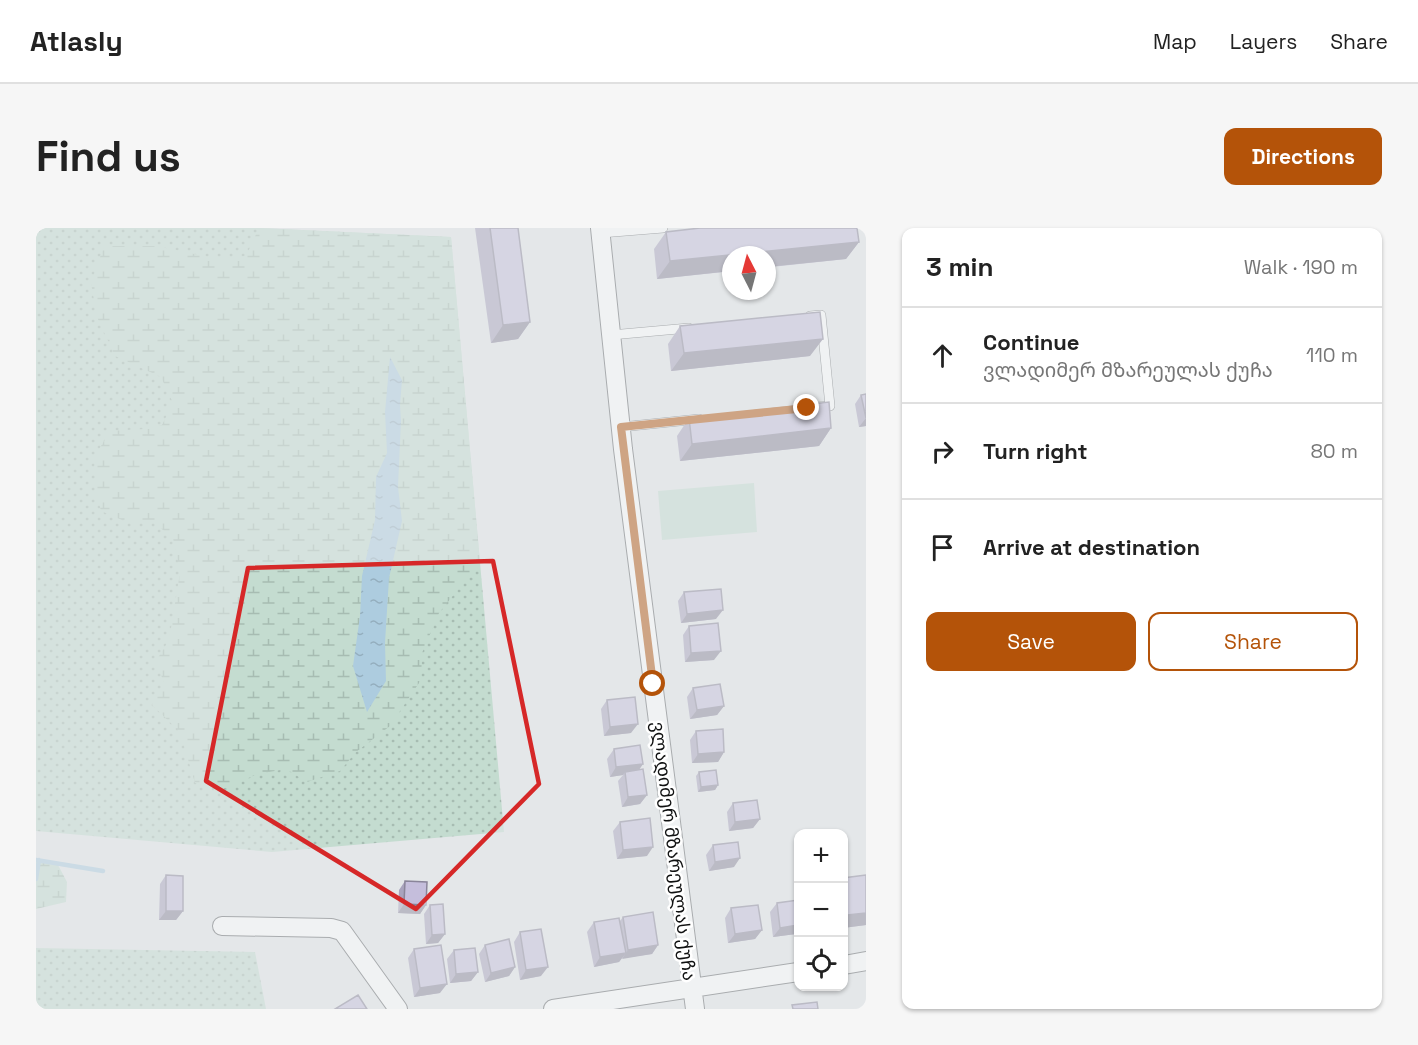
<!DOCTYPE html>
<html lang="en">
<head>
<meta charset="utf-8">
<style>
  :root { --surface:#fff; --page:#f6f6f6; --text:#222; --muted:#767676; --line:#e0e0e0; --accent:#b45309 }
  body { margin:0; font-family:"Space Grotesk","Noto Sans Georgian",sans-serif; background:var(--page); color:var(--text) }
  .controls { position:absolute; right:18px; bottom:18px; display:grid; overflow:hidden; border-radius:12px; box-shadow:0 2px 4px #0004 }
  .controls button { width:54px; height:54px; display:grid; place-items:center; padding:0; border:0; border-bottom:2px solid var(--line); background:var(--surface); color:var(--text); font:30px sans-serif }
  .compass { position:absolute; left:686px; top:18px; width:54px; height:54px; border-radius:50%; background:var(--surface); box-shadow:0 2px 4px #0004; rotate:354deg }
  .stop { position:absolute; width:18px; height:18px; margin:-14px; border:4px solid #b45309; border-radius:50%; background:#fff }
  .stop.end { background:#b45309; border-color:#fff; box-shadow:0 2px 6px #0008 }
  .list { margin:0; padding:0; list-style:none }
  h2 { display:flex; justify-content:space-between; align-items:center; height:78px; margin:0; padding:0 24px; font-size:26px }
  h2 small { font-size:20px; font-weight:400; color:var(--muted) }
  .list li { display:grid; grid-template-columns:39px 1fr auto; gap:18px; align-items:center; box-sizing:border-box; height:96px; padding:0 24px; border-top:2px solid var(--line) }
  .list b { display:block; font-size:22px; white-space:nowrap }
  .list p { margin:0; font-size:20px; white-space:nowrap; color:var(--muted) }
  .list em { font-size:20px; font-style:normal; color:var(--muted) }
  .actions { display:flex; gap:12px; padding:18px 24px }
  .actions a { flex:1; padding:14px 0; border:2px solid var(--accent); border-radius:12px; text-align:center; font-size:21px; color:var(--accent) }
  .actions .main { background:var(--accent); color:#fff }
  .icon { flex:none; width:33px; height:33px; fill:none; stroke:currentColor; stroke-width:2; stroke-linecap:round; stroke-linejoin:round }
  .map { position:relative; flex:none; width:830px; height:781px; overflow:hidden; border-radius:12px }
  header { display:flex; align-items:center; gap:36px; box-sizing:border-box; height:84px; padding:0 30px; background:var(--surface); border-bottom:2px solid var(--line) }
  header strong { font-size:28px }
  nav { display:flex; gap:33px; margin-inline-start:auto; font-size:21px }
  .intro { display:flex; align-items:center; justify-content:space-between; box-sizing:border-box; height:144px; padding:0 36px }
  h1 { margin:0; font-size:42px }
  .button { padding:15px 27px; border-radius:12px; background:var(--accent); color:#fff; font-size:21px; font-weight:700 }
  main { display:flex; gap:36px; padding:0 36px }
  aside { flex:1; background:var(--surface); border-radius:12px; box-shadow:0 2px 4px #0004 }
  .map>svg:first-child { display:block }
  .grass { fill:url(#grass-dots) }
  .wetland { fill:url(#wetland-marsh) }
  .pitch { fill:#c4dcd0 }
  .water { fill:url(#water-ripples) }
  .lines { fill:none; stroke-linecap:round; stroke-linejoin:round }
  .stream { stroke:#adccdf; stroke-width:4.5 }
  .lane-casing { stroke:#636568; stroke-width:10 }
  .street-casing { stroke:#636568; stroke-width:20 }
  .lane { stroke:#fff; stroke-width:9 }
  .street { stroke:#fff; stroke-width:18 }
  .wall { fill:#a9a3bd }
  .shaded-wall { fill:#8a859a }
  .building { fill:#c5bedc; stroke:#8a859a; stroke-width:1.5 }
  .route { stroke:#b45309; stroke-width:8 }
  .marked { fill:none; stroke:#d62828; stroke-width:4.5; stroke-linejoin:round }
  .labels { text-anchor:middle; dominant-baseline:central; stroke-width:5; stroke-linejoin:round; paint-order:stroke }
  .street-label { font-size:18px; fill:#101111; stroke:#fff }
</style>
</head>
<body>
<header>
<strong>Atlasly</strong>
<nav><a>Map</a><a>Layers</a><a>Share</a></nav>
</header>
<div class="intro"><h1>Find us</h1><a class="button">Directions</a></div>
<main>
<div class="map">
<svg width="830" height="781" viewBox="0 0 830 781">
  <defs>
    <pattern id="grass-dots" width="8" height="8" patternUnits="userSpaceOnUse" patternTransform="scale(1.5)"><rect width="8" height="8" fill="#c4dcd0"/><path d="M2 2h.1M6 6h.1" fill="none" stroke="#a7bcb2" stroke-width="1.8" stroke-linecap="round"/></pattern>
    <pattern id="wetland-marsh" width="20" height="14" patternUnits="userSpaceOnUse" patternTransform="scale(1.5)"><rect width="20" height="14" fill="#c4dcd0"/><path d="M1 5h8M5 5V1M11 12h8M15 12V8" fill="none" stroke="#a7bcb2"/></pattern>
    <pattern id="water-ripples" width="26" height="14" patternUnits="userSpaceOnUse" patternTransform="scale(1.5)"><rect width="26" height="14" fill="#adccdf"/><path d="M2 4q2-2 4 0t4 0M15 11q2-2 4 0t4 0" fill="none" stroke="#94aebe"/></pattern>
  </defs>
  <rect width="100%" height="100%" fill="#e4e7e9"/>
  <path class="grass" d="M0 0H223L415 9 468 604 236 624 0 603Z
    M0 720 219 724 230 781H0Z"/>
  <path class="wetland" d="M223 0 415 9 444 334 403 385 386 425 385 452 354 498 320 524 304 543 271 554 250 541 222 546 189 560 159 555 144 504 116 477 128 455 120 433 133 412 144 345 137 310 117 294 93 295 65 283 58 255 59 228 74 203 109 201 126 197 137 175 125 149 79 128 61 89 55 55 68 18H120L182 31 210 28Z
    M0 632 21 635 31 654 30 674 0 681Z"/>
  <path class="pitch" d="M718 255 721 304 626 312 622 263Z"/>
  <path class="water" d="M354 129 366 152 364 177 365 193 362 259 366 293 353 350 349 415 350 453 331 484 317 438 324 388 326 348 339 292 340 249 351 225 349 184Z"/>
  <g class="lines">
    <path class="stream" d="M0 632 67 643
      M0 651 3 632"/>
    <g class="lane-casing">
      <path id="lane" d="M565 5 627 0
        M774 88 785 87 794 178 781 179
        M575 107 653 100
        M585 199 663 191"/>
    </g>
    <g class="street-casing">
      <path id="street" d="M564 0 587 221 659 781
        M186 698 295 700 306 703 362 781
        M808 737 830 733
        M517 781 762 744"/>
    </g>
    <use href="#lane" class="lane"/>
    <use href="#street" class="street"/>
  </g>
  <path class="wall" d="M439 0H482L494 94 482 111 455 115Z
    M630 4 823 14 810 31 621 51 618 21Z
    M644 98 774 128 635 143 632 116Z
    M830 166V198L823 199 819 176 825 167Z
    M653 190 795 200 783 218 644 233 641 208Z
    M648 364 680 391 645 395 642 373Z
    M653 398 678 432 649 434 647 407Z
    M657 460 688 478 681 487 654 491 651 469Z
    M571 472 595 505 568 508 565 481Z
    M660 503 688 524 682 534 656 535 654 512Z
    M578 521 603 542 611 567 604 576 586 579 582 553 587 547 574 549 571 531Z
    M663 544 682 557 679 562 662 564 660 548Z
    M697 575 724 591 717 600 693 603 691 584Z
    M584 594 611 628 581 631 577 603Z
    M677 617 698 639 673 643 670 627Z
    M130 647 147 683 140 692H123L124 656Z
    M830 647V697L807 700V650Z
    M369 653 390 677 384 686 362 685 363 662Z
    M762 664V703L760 706 737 709 734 684 741 675 762 672 761 666Z
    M394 677 409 706 402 715 390 716 388 686Z
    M695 680 726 702 719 711 692 715 689 690Z
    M587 689 622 717 616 726 586 730 583 734 558 739 551 704 558 694 584 693Z
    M484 704 505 748 484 752 478 714Z
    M449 717 479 739 473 748 449 754 443 726Z
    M378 721 404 765 378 769 372 730Z
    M418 722 442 744 435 753 414 755 411 731Z"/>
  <path class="shaded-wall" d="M823 14 810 31 731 39V27H695V43L621 51 634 33Z
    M494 94 482 111 455 115 467 97Z
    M787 111 774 128 635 143 648 125Z
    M830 190V198L823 199Z
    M795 200 783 218 644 233 656 216Z
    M687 382 680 391 645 395 651 386Z
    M685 423 678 432 649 434 655 425Z
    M688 478 681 487 654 491 661 482Z
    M602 496 595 505 568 508 574 499Z
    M688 524 682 534 656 535 662 526Z
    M607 536 601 545 589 544 587 547 574 549 580 539Z
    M682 557 679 562 662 564 665 559Z
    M611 567 604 576 586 579 592 569Z
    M724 591 717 600 693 603 699 594Z
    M617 619 611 628 581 631 587 622Z
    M704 630 698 639 673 643 679 634Z
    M368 676 390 677 384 686 362 685Z
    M130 683H147L140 692H123Z
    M830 685V697L807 700V693L811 687Z
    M762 697V703L760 706 737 709 744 700Z
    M726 702 719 711 692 715 699 706Z
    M409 706 402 715 390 716 396 707Z
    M622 717 616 726 586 731 592 722Z
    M590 725 583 734 558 739 564 729Z
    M479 739 473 748 449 754 455 745Z
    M512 739 505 748 484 752 490 742Z
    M442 744 435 753 414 755 420 746Z
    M411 756 404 765 378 769 384 760Z"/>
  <path class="building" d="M454 0H482L494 94 467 97Z
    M664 0H821L823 14 634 33 630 4Z
    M784 84 787 111 648 125 644 98Z
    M830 166V190L825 167Z
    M793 174 795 200 656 216 653 190Z
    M685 361 687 382 651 386 648 364Z
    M682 395 685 423 655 425 653 398Z
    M684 456 688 478 661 482 657 460Z
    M599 469 602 496 574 499 571 472Z
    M687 501 688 524 662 526 660 503Z
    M604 517 607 536 580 539 578 521Z
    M607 541 611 567 592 569 589 544Z
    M680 542 682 557 665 559 663 544Z
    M721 572 724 591 699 594 697 575Z
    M614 590 617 619 587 622 584 594Z
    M702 614 704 630 679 634 677 617Z
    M130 647 147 648V683H130Z
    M830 647V685L811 687 807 662V650Z
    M369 653 391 654 390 677 368 676Z
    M762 672V697L744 700 741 675Z
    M407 676 409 706 396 707 394 677Z
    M722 677 726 702 699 706 695 680Z
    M617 684 622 717 592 722 587 689Z
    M583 690 590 725 564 729 558 694Z
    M505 701 512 739 490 742 484 704Z
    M473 711 479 739 455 745 449 717Z
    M405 717 411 756 384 760 378 721Z
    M439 720 442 744 420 746 418 722Z
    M322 767 331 781H299Z
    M781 774 782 781H757L756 777Z"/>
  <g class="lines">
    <path class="route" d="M617 456 585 199 771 180"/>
  </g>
  <path d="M0 0H830V781H0ZM457 333 503 556 380 681 170 553 212 340Z" fill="#e4e7e9" fill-opacity=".55" fill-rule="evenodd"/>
  <path class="marked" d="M457 333 503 556 380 681 170 553 212 340Z"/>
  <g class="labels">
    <g class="street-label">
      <text transform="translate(638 623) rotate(83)">ვლადიმერ მზარეულას ქუჩა</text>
    </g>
  </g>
</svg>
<div class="controls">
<button>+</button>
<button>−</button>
<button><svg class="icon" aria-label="locate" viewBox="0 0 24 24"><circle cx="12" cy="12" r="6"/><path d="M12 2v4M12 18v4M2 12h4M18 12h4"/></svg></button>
</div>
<svg class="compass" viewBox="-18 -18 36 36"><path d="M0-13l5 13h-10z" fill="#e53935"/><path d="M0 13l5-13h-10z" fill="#767676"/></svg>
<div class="stop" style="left:617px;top:456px"></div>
<div class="stop end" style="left:771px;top:180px"></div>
</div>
<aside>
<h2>3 min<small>Walk · 190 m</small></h2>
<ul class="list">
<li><svg class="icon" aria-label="ahead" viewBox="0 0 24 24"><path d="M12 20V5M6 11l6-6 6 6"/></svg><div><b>Continue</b><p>ვლადიმერ მზარეულას ქუჩა</p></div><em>110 m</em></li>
<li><svg class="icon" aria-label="right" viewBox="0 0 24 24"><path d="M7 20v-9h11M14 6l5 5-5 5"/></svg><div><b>Turn right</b></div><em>80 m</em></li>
<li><svg class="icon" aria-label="arrive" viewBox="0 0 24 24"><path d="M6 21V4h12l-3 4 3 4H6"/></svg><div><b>Arrive at destination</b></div></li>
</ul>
<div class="actions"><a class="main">Save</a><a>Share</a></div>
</aside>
</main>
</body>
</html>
